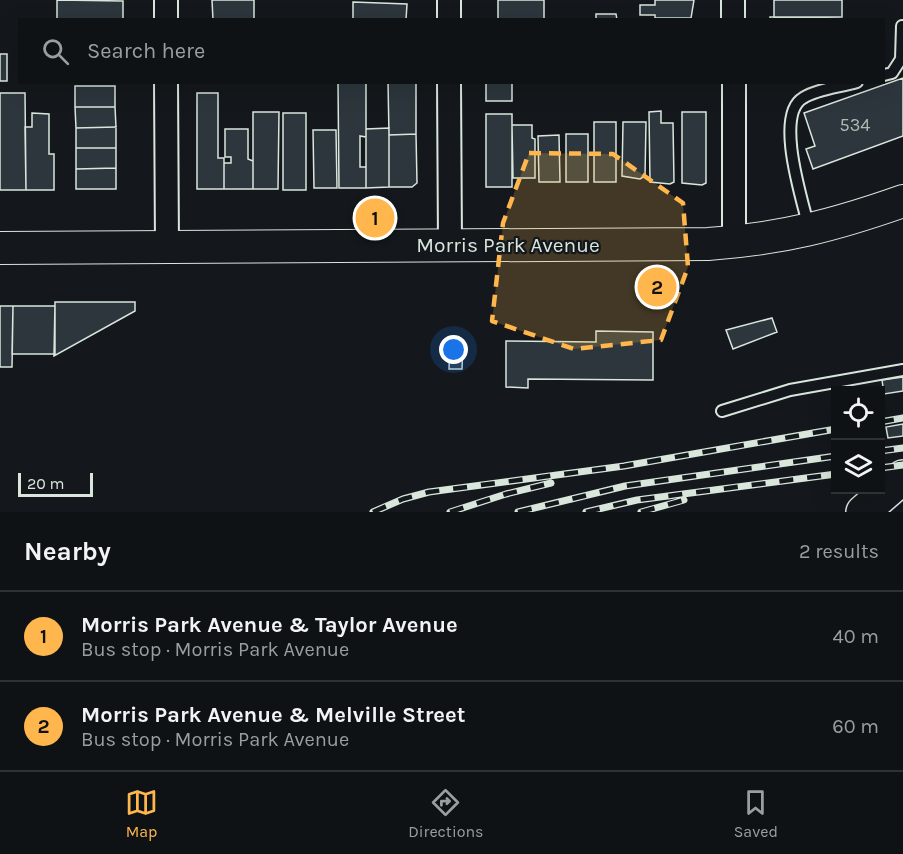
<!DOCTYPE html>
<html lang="en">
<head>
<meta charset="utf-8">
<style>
  :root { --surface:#0f1215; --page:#1d2022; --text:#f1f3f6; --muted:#9b9ea0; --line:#2f3234; --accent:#ffb74d }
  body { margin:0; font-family:Karla,sans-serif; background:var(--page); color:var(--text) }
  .controls { position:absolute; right:18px; bottom:18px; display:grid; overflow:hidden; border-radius:0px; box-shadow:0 6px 24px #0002 }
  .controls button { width:54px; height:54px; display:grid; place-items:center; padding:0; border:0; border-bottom:2px solid var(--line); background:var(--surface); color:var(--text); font:30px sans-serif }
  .scale { position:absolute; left:18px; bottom:15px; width:75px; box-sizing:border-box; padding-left:6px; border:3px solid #d8e6dc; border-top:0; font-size:16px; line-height:21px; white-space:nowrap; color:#d8e6dc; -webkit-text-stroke:4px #14181c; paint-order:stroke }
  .you { position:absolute; left:454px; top:350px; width:21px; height:21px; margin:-15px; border:4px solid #fff; border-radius:50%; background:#1a73e8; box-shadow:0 0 0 9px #1a73e833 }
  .badge { display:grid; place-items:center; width:39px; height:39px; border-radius:50%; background:var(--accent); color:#111; font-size:20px; font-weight:700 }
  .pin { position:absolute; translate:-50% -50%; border:3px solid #fff; box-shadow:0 2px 6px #0006 }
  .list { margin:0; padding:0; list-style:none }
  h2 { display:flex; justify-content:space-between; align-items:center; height:78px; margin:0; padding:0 24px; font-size:26px }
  h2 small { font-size:20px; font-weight:400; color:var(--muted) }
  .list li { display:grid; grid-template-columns:39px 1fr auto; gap:18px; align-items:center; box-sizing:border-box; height:90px; padding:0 24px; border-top:2px solid var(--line) }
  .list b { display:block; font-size:22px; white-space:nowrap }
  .list p { margin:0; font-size:20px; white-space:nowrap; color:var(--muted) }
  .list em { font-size:20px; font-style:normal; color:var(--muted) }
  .icon { flex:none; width:33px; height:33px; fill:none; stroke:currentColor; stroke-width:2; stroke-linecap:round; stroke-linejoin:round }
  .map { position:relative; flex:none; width:903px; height:512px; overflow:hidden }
  .search { position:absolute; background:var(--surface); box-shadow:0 6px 24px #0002; left:18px; right:18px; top:18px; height:66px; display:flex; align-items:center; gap:15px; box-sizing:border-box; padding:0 21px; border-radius:0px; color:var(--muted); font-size:22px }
  .sheet { height:258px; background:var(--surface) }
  nav { display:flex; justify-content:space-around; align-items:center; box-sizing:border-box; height:84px; border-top:2px solid var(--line); background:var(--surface); font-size:16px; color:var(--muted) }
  nav a { display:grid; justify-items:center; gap:3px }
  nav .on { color:var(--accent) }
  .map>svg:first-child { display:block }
  .building { fill:#2c363c; stroke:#d8e6dc; stroke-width:1.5 }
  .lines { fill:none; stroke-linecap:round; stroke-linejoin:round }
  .service-casing { stroke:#d8e6dc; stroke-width:14 }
  .minor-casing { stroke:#d8e6dc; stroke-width:26 }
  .secondary-casing { stroke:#d8e6dc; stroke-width:34 }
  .motorway-casing { stroke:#d8e6dc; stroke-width:36 }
  .service { stroke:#14181c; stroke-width:10 }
  .minor { stroke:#14181c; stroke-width:22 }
  .secondary { stroke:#14181c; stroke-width:32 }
  .motorway { stroke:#14181c; stroke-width:33 }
  .rail-casing { stroke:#d8e6dc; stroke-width:7 }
  .rail { stroke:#14181c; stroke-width:4.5; stroke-dasharray:14; stroke-linecap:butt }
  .marked { fill:#ffb74d; fill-opacity:0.2; stroke:#ffb74d; stroke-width:4.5; stroke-dasharray:12 8; stroke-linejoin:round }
  .labels { text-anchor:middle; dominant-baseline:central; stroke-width:4.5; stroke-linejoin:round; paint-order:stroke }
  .number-label { font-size:18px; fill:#adbab4 }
  .street-label { font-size:21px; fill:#d8e6dc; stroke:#14181c }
</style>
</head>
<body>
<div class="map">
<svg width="903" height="512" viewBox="0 0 903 512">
  <rect width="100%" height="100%" fill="#14181c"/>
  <path class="building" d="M57 0 123 1V20H57Z
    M212 0H254V20H213Z
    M498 0H544V20H498Z
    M655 0H694L691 18H655V15H640V5H655Z
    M774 0H842V17L774 18Z
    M353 2 407 4 406 20H353Z
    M596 14H616L617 20H596Z
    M770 17H840V20H770Z
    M0 54H7V81H0Z
    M903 78V136L813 169 806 149 815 146 804 113Z
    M338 82H366V137L360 136V167H366V188H339Z
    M388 82H416V134L389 135Z
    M486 82H512V101H486Z
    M75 86H115V107H75Z
    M0 93H25L26 190H0Z
    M197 93H218V158H224V189H197Z
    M75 107H115L116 127 76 128Z
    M661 111V123H673L674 182 670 184 650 182 649 112Z
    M253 112H279L278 189H253Z
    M682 112H706V183L702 185 682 183Z
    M32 113 49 114V154H54V190H26L25 127H32Z
    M283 113H306V190H283Z
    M486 114H512V187H486Z
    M594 122H616V182H594Z
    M623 122H646L645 176 640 179 622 176Z
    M512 125H532V138L535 139V178H513Z
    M116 127V148H76V128Z
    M389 128V187L366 188V129Z
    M225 129H248V159L253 161V189H224V163H231V157H225Z
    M313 130H336L337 188H314Z
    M416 134 417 183 412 187H389V135Z
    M566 134H588V182H566Z
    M559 135 560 182H539L538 136Z
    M76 148H116V168L76 169Z
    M116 168V189H76V169Z
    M55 302H135V311L54 356Z
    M0 306H13L12 367H0Z
    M13 306H55V354H12Z
    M772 318 777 332 733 349 726 330Z
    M596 331 653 332V380L528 379V388L506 387V341L596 342Z
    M450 344 463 345 462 369H449Z
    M903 377V391L884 394 882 380Z
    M903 424V436L888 438 886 427Z"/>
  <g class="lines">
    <g class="service-casing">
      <path id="service" d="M884 75 892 73 901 59 902 26
        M809 228C803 202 774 115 803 98 817 89 841 87 857 82
        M722 411 790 390 903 370"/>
    </g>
    <g class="minor-casing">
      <path id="minor" d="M166 0V20
        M449 0V20
        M733 0V20
        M166 82 167 247
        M449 82 450 245
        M734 82V242"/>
    </g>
    <g class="secondary-casing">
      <path id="secondary" d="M0 248 708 244C781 239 835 225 903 201"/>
    </g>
    <g class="motorway-casing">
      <path id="motorway" d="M863 512 903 477"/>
    </g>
    <use href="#service" class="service"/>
    <use href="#minor" class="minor"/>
    <use href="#secondary" class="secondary"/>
    <use href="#motorway" class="motorway"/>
    <g class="rail-casing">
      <path id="rail" d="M880 422 903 418
        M880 451 903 448
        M880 468 903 465
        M373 512 403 499 429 492 624 466 836 429
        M450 512 506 494 551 483
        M518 512 625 486 836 456
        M586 512 637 500 836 474
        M641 512 684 500"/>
    </g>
    <use href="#rail" class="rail"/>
  </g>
  <path class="marked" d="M529 153 613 154 683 203 688 267 661 340 574 349 492 321 503 223Z"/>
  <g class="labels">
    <g class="number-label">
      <text x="855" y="125">534</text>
    </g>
    <g class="street-label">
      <text x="508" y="245">Morris Park Avenue</text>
    </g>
  </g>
</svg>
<div class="controls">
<button><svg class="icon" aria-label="locate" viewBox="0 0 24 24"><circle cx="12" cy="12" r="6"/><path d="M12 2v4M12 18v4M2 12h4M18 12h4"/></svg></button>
<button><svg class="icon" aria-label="layers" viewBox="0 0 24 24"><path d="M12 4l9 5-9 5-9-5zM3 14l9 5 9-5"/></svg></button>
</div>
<div class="scale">20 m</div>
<div class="you"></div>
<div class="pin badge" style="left:375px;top:218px">1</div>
<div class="pin badge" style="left:657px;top:287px">2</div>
<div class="search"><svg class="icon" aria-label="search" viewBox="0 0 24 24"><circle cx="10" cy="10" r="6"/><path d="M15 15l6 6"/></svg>Search here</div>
</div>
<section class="sheet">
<h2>Nearby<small>2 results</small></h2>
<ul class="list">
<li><span class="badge">1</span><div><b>Morris Park Avenue &amp; Taylor Avenue</b><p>Bus stop · Morris Park Avenue</p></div><em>40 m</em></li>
<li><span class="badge">2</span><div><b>Morris Park Avenue &amp; Melville Street</b><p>Bus stop · Morris Park Avenue</p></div><em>60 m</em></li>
</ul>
</section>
<nav>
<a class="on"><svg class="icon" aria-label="map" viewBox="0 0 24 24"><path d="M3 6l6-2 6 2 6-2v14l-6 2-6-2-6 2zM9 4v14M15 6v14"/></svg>Map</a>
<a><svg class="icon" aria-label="directions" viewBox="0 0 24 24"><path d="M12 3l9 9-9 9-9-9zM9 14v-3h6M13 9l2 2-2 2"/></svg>Directions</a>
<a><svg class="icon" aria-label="saved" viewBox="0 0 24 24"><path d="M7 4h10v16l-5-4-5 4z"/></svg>Saved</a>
</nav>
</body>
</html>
